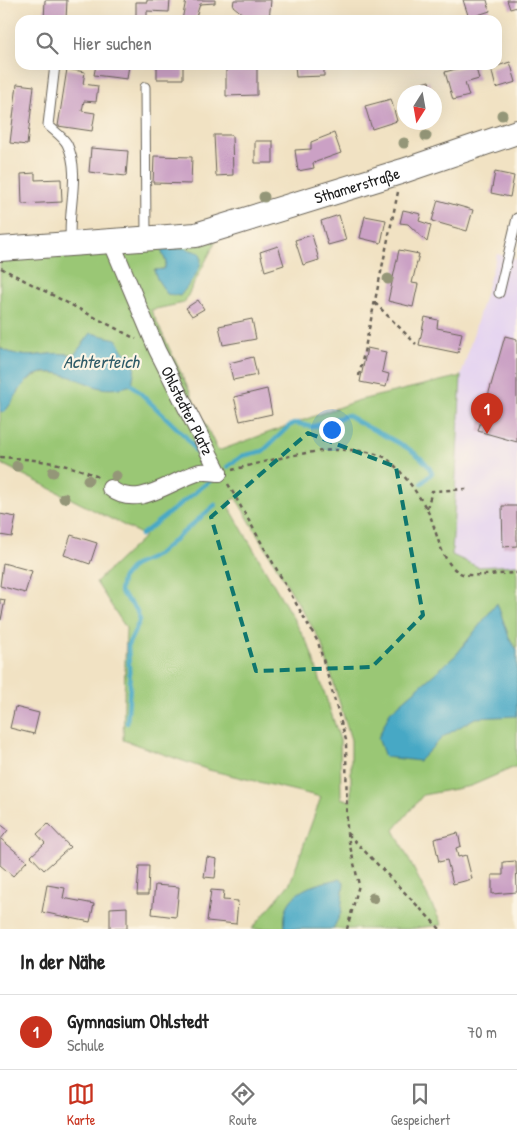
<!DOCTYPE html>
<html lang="de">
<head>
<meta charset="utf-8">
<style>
  :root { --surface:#fff; --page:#f2f2f2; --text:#222; --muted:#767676; --line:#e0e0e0; --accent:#c8321e }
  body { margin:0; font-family:"Patrick Hand",sans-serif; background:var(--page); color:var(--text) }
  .compass { position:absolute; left:397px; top:85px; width:45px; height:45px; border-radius:50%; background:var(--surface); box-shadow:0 5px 20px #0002; rotate:191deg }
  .you { position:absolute; left:331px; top:429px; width:18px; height:18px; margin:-12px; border:4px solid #fff; border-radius:50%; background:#1a73e8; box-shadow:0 0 0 8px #1a73e833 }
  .badge { display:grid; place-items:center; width:32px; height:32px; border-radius:50%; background:var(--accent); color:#fff; font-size:16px; font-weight:700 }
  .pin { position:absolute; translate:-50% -41px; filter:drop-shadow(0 1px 2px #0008) }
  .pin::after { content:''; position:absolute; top:26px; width:18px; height:15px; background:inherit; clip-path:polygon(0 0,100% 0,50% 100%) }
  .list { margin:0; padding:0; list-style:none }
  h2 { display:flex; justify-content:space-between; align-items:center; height:65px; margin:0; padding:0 20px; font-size:21px }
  h2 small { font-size:16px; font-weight:400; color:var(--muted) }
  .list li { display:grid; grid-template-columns:32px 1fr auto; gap:15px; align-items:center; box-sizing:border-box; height:75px; padding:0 20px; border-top:1px solid var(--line) }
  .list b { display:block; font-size:19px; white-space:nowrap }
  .list p { margin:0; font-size:16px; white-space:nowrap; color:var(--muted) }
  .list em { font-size:16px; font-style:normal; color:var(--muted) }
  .icon { flex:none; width:28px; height:28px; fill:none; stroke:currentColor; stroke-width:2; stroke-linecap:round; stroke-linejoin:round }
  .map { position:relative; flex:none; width:517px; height:929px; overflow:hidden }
  .search { position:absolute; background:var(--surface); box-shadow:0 5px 20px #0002; left:15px; right:15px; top:15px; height:55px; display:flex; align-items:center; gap:12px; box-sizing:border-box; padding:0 18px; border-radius:15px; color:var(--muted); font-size:19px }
  .sheet { height:140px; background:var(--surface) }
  nav { display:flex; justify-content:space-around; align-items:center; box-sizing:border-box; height:70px; border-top:1px solid var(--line); background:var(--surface); font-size:14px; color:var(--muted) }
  nav a { display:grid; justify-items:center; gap:2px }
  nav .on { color:var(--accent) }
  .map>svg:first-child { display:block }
  .built { fill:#e4d3f1 }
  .green { fill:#9ac774; stroke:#5b7248; fill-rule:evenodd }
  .water { fill:#46a8c5; stroke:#316270 }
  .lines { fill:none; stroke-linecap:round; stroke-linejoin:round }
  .stream { stroke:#46a8c5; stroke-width:4.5 }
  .building { fill:#cba1c5 }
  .lane-casing { stroke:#676156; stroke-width:11 }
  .street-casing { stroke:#676156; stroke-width:18 }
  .secondary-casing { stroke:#676156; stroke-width:26 }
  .path { stroke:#676156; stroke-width:2.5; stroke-dasharray:4 4; stroke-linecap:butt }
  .lane { stroke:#fff; stroke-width:9 }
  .street { stroke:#fff; stroke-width:16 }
  .secondary { stroke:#fff; stroke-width:24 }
  .tree { fill:#949678 }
  .marked { fill:none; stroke:#0f766e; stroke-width:4; stroke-dasharray:10 6; stroke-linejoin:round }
  .labels { text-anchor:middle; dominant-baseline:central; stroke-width:4.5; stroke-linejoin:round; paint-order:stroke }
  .street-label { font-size:16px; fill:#1c1c1c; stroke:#fcf5e5 }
  .water-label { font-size:18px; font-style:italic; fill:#2f5b68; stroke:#fcf5e5 }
</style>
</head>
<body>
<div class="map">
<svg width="517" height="929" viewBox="0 0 517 929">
  <rect width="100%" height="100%" fill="#fcf5e5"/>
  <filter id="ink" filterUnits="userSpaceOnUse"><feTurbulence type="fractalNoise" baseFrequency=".02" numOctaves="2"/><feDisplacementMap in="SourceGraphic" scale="10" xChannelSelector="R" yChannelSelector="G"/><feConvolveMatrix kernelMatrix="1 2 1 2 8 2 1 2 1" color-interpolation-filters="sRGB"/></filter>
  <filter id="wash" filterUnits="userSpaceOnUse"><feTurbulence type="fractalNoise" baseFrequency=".0096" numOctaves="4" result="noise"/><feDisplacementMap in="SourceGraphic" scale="20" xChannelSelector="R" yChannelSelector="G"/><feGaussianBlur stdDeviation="1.12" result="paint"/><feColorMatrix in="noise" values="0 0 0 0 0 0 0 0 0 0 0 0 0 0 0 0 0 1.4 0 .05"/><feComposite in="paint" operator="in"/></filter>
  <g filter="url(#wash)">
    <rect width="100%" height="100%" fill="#f1e2c3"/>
    <path class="built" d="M497 254 517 259V565L478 567 452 555 461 376Z"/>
    <path class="green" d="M216 241 184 303 151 310 218 451 356 401 461 376 452 555 478 567 517 565V766L471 786 423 795 394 830 442 925 407 929H252L290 883 321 797 209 770 123 740 126 628 96 582 145 536 0 463V412H4C12 402 20 385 31 378 49 365 83 380 101 388L75 355C43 349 32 364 0 348V258ZM161 250 195 275 154 270 164 269 166 262ZM236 498 321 642 351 740V801L341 798 340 740 309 646 227 503Z"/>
    <path class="water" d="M184 248 200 253C205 268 189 284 180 296L167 294 157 279 154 270 164 269 166 262 161 250Z
      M91 333 116 339 135 367 132 385C122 388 112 390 101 388 81 383 52 363 30 378 20 386 14 402 4 412H0V348C32 364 43 349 74 355Z
      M497 603 509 637 517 650V716L475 718 443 737 419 761 385 757 378 738 390 712 456 655Z
      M340 879 344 882 341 913 333 929H285C280 893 310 884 340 879Z"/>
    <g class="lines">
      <path class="stream" d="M132 385 186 437 204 463
        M227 467 242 456 263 451 289 426 296 423 312 427 348 415C371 433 421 446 432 473L422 483
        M141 535 211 480
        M127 723 130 687 128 645 140 620 136 609 120 592 122 579 133 566 157 555 215 505"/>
    </g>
    <g id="blocks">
      <path class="building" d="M45 0H67L66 20H44Z
        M147 0H170L169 12 147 11V20H136V2H147Z
        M186 0H215V3L200 4 195 20H182Z
        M234 0H271L269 20 244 15 233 6Z
        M463 0H487L490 11 469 18Z
        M507 0H517V7L510 9Z
        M510 62 516 82 496 88 491 68Z
        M96 65H129L127 79 94 75Z
        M157 65H183V79H157Z
        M226 65H257V95L226 96Z
        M295 65H324V76L296 77Z
        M470 65H475L479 79 465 83 469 96 453 100 445 72Z
        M67 69 85 72 83 84 98 86 96 102 84 101 82 111 95 113 92 131 58 126Z
        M429 81 432 92H410L409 87Z
        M17 84 34 86 27 145 10 143Z
        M391 99 397 121 372 129 365 106Z
        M334 133 341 153 313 163 314 168 298 171 295 150 311 149V142Z
        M214 135H232L233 175 216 176Z
        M255 141H273V163H255Z
        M91 148 128 151 126 176 89 172Z
        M154 156 192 157 191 184 153 183Z
        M495 172 514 176 510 197 491 193Z
        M35 173V180L61 179 62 202 22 204 21 174Z
        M438 200 473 210 467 231 432 221Z
        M403 210 421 214 419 221 431 225 427 242 408 224 400 223Z
        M339 215 346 240 328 245 321 221Z
        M365 216 386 220 381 243 360 238Z
        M312 235 319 260 303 265 295 240Z
        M278 246 284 265 265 271 260 252Z
        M399 250 419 254 412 283 418 284 413 307 388 301Z
        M198 300 204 309 192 316 186 308Z
        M425 317 438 320 437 328 462 333 458 353 419 345Z
        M252 319 256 339 223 345 219 326Z
        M505 336 517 339V442L478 431Z
        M367 348 386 352 382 372 389 374 386 387 360 382Z
        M253 357 257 375 233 380 229 363Z
        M267 389 272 414 240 421 234 397Z
        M502 506H517V546L503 547Z
        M0 514 16 517 12 537 0 535Z
        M71 535 97 543 90 564 64 555Z
        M3 563 32 571 25 593 0 586Z
        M0 599 5 600 1 620H0Z
        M15 707 39 713 34 734 10 728Z
        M0 824 8 830 1 839 27 861 13 876 0 865Z
        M48 824 70 847 44 870 31 856 45 843 37 834Z
        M458 833 461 846 456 848 458 857 466 855 472 879 453 884 447 860 439 862 434 839Z
        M207 857 217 859 215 878 204 877Z
        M516 861 517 892 492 894V875H503V862Z
        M139 866H149L148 895H137Z
        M47 885 65 888 63 898 94 904 90 922 42 912Z
        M155 885 179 887 176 917 152 914Z
        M211 890 224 891 223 900 238 901 236 924 207 921Z
        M127 907V929H110V908Z"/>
    </g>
  </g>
  <g filter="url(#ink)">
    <use href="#blocks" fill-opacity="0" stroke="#676156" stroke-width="1"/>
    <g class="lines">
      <g class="lane-casing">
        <path id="lane" d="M55 65 48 125C54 131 63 137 67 144 82 175 66 212 71 244
          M145 87 146 238
          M499 293 517 218"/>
      </g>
      <g class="street-casing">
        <g id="street">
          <path id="s1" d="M111 241 157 350 219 473"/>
          <path d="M110 488C138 511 171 480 200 472 205 471 213 473 219 473"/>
        </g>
      </g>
      <g class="secondary-casing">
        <g id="secondary">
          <path id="s2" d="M0 249 196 235 403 171 517 132"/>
        </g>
      </g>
      <path class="path" d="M1 268 136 339
        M375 303 416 344
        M359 376 398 192
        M0 457C32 459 71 463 100 478
        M232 470C276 459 338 440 382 456 397 462 425 503 431 518 438 537 442 563 460 573 469 578 505 573 517 573
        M228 484 318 642 346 740 347 833 359 885 347 929
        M427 508 432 491 468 489
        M348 834 440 929"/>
      <use href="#lane" class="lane"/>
      <use href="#street" class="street"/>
      <use href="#secondary" class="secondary"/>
    </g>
    <g class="tree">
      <circle cx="502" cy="115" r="5.5"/>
      <circle cx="426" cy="136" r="5.5"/>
      <circle cx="404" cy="143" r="5.5"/>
      <circle cx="264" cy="197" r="5.5"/>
      <circle cx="388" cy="279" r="5.5"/>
      <circle cx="17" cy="466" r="5.5"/>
      <circle cx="53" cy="472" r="5.5"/>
      <circle cx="116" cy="476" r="5.5"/>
      <circle cx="88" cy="480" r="5.5"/>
      <circle cx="64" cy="498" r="5.5"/>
      <circle cx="373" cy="898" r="5.5"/>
    </g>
  </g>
  <path class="marked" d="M308 433 396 467 423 615 372 667 256 671 211 517Z"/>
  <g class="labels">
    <g class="street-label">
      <text stroke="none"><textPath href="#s2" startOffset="365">Sthamerstraße</textPath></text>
      <text stroke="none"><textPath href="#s1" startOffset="186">Ohlstedter Platz</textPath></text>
    </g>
    <g class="water-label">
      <text x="101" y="361">Achterteich</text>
    </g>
  </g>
</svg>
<svg class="compass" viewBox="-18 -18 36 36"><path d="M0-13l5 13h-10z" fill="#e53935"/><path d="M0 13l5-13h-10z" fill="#767676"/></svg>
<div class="you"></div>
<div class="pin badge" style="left:487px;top:434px">1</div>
<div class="search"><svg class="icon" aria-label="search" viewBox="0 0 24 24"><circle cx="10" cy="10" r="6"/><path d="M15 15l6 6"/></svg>Hier suchen</div>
</div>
<section class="sheet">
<h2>In der Nähe<small></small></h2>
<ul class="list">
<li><span class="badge">1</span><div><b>Gymnasium Ohlstedt</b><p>Schule</p></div><em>70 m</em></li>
</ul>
</section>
<nav>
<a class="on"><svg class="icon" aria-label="map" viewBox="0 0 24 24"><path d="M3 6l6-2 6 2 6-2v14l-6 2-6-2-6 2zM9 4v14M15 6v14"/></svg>Karte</a>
<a><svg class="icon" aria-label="directions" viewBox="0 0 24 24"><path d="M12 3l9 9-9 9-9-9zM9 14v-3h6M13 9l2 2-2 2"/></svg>Route</a>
<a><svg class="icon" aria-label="saved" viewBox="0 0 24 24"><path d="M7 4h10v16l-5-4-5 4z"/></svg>Gespeichert</a>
</nav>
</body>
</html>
